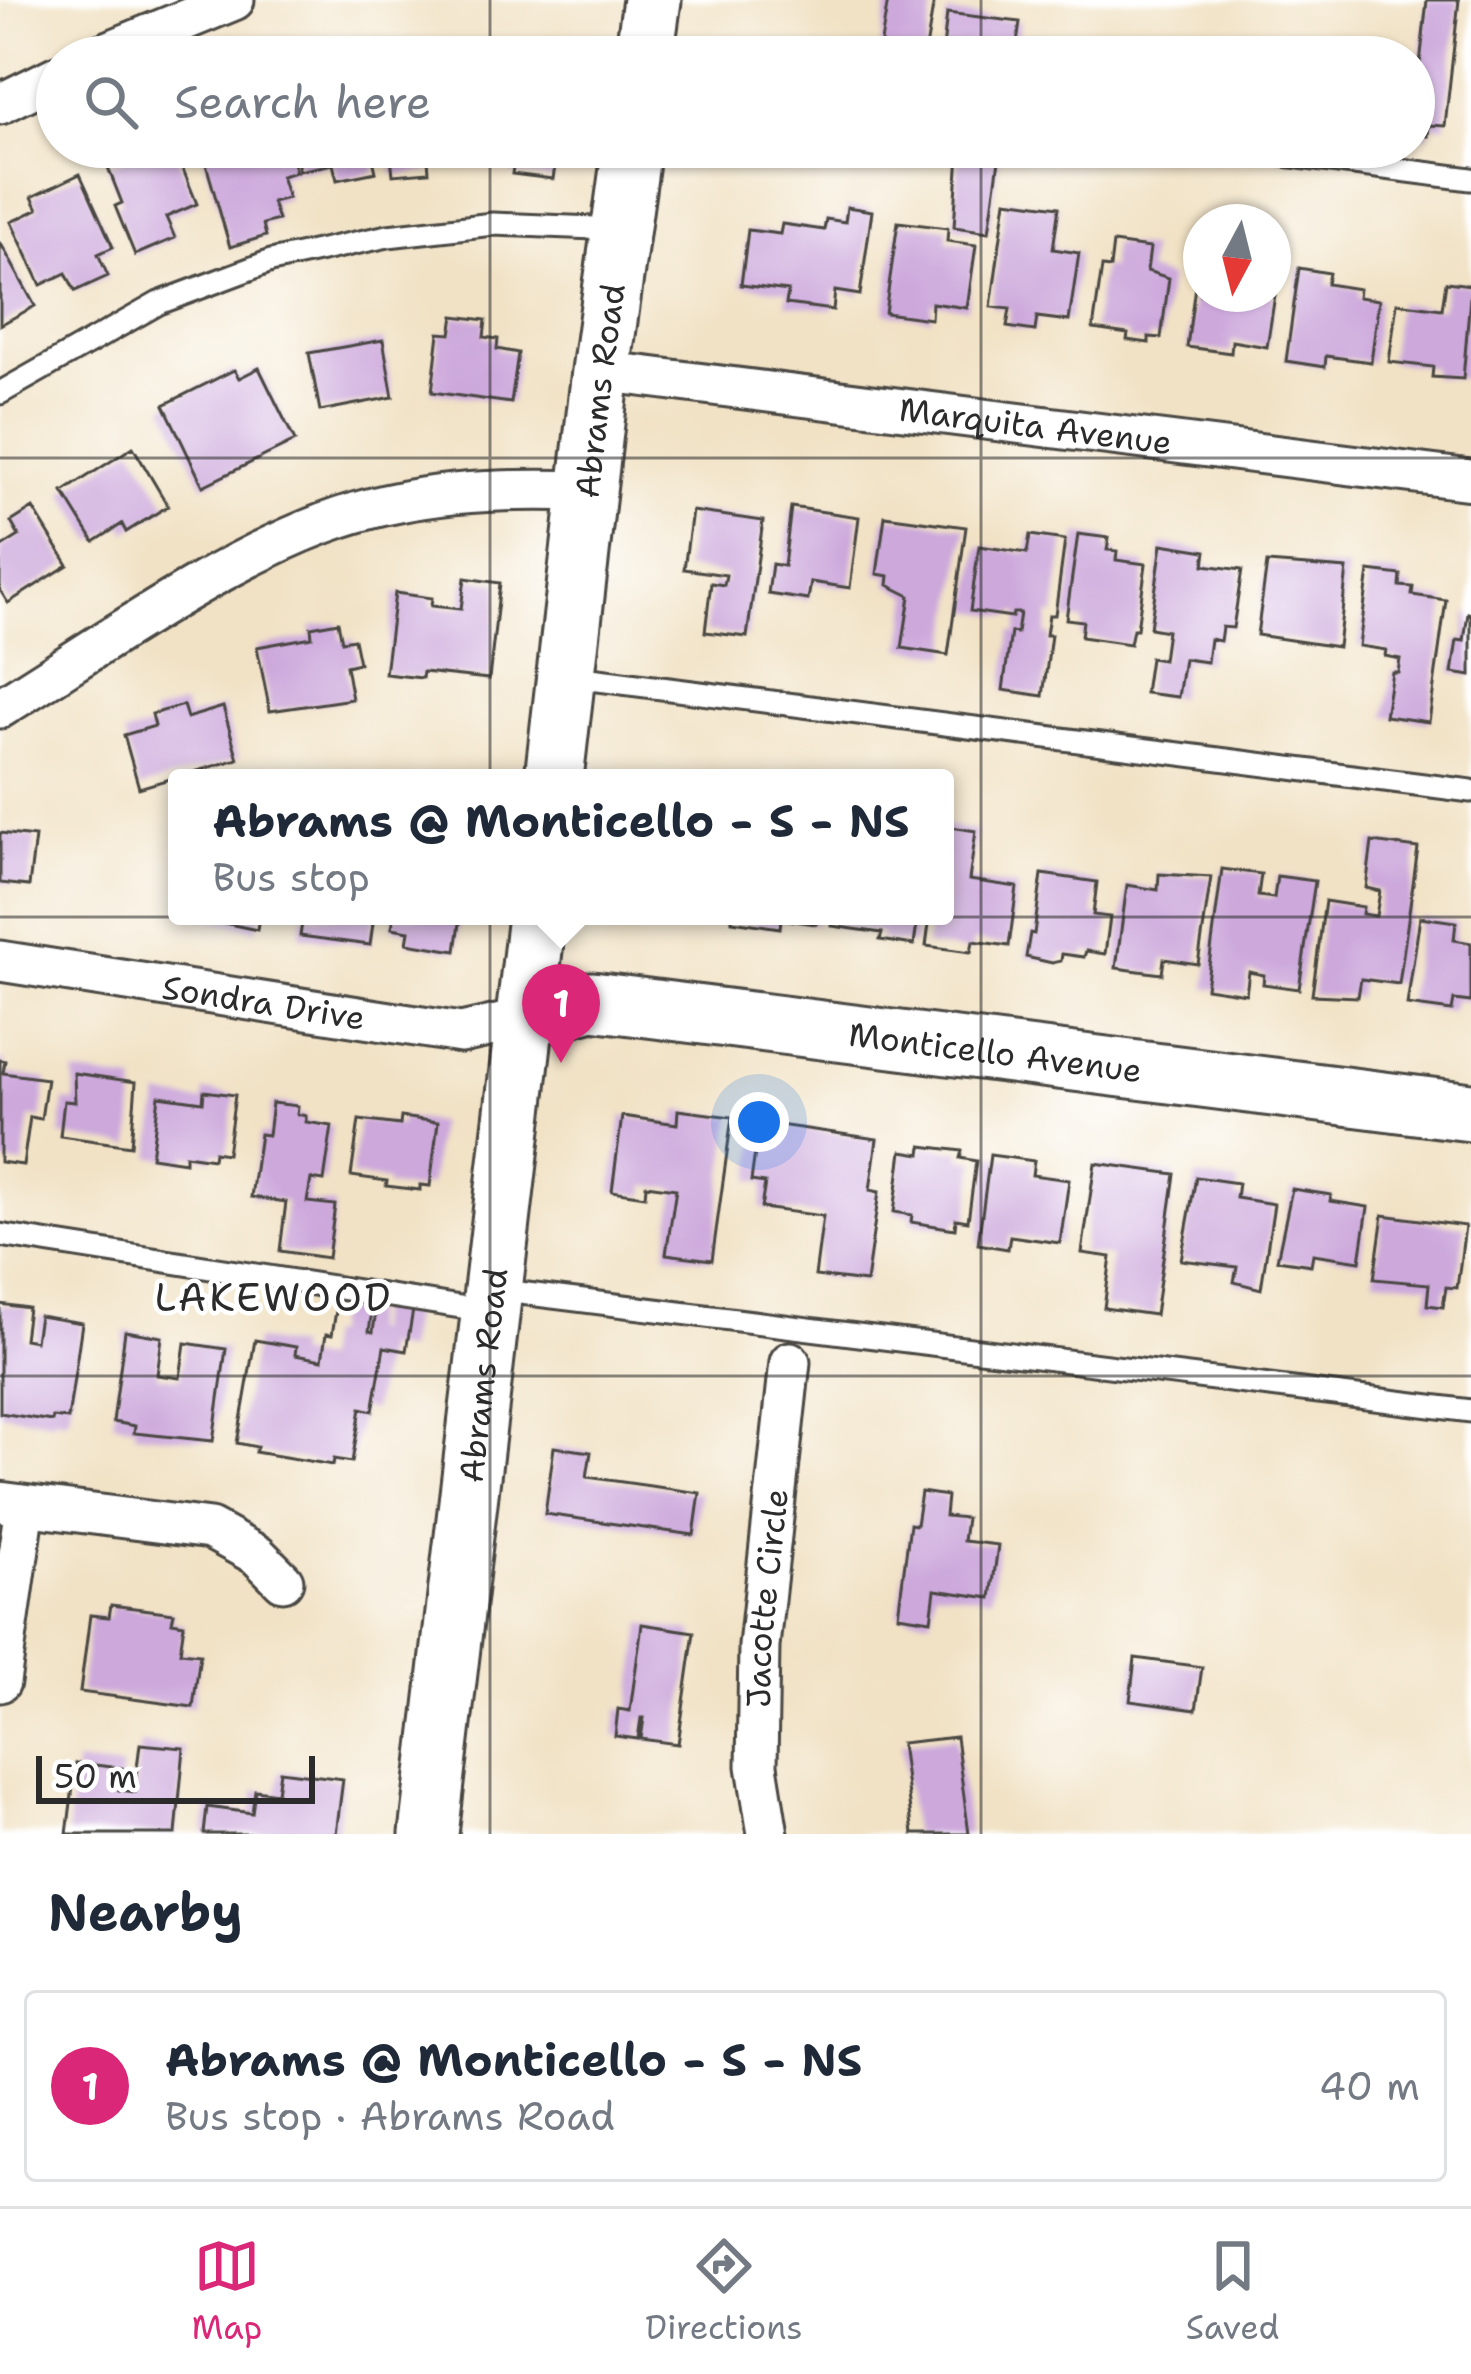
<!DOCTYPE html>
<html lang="en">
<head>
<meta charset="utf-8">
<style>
  :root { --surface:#fff; --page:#f2f2f3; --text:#1f2937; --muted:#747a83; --line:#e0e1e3; --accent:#db2777 }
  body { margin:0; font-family:"Shantell Sans",sans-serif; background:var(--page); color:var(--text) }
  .compass { position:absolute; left:1183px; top:204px; width:108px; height:108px; border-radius:50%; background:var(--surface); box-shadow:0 3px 9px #0004; rotate:187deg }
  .scale { position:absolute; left:36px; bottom:30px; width:279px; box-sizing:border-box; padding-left:12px; border:6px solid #2b2b2b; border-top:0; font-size:33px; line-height:42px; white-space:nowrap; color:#2b2b2b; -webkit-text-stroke:9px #fff; paint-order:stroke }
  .you { position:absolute; left:759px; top:1122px; width:42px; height:42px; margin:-30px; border:9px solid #fff; border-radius:50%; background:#1a73e8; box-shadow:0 0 0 18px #1a73e833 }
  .badge { display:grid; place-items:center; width:78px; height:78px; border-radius:50%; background:var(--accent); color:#fff; font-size:39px; font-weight:700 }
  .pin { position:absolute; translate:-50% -99px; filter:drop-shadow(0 3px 6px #0008) }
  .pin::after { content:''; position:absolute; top:63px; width:42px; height:36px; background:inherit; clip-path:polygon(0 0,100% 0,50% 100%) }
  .popup { position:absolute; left:168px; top:769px; width:786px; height:156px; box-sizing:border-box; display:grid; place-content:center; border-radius:12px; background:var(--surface); filter:drop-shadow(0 3px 9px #0005); font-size:39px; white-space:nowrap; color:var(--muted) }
  .popup b { font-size:45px; color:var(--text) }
  .popup::after { content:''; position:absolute; left:50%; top:100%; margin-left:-24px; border:24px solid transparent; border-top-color:var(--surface) }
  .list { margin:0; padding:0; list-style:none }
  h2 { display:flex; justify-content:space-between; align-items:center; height:156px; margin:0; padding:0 48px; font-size:51px }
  h2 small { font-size:39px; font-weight:400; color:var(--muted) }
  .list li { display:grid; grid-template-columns:78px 1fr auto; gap:36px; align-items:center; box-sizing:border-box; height:192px; margin:0 24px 24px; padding:0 24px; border:3px solid var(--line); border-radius:12px }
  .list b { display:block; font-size:45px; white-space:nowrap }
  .list p { margin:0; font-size:39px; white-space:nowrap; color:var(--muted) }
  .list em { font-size:39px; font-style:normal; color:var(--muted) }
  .icon { flex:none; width:66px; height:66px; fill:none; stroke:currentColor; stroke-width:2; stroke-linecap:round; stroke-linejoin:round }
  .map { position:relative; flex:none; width:1471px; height:1834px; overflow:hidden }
  .search { position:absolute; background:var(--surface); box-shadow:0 3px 9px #0004; left:36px; right:36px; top:36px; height:132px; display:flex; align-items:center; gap:30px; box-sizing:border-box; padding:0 42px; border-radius:66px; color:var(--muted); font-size:45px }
  .sheet { height:372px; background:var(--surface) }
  nav { display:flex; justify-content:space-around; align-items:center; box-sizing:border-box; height:168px; border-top:3px solid var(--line); background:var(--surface); font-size:33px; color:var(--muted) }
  nav a { display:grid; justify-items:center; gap:6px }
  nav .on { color:var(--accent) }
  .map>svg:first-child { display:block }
  .building { fill:#cca8db }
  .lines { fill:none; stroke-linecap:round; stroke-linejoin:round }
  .lane-casing { stroke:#494642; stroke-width:27 }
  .street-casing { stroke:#494642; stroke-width:45 }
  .secondary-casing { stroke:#494642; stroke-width:63 }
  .lane { stroke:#fff; stroke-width:21 }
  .street { stroke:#fff; stroke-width:39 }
  .secondary { stroke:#fff; stroke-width:57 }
  .grid { fill:none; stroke:#2b2b2b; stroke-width:3; stroke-opacity:0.55 }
  .labels { text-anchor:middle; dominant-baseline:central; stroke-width:9; stroke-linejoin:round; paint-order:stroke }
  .street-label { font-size:33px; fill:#2b2b2b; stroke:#fff }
  .quarter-label { font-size:39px; letter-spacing:3px; fill:#2b2b2b; stroke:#fff }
</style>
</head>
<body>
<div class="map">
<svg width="1471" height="1834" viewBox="0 0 1471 1834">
  <rect width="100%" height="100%" fill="#fff"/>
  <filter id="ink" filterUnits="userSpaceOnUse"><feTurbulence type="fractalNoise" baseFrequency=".00833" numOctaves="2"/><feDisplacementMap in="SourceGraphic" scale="24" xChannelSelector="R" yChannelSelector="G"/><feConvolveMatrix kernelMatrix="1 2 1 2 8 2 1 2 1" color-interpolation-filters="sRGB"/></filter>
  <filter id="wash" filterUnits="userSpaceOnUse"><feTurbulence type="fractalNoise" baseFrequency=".004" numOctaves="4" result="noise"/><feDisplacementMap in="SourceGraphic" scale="48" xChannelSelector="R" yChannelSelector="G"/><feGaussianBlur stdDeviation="2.7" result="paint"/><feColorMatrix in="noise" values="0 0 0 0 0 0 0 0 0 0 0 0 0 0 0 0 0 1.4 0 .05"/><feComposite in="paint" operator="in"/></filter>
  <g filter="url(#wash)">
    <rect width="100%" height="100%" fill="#f1e2c5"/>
    <g id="blocks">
      <path class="building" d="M888 0H934L925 55 880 48Z
        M1427 0H1459L1445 126 1429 125 1428 136 1414 134V63L1420 64Z
        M947 13 1020 22 1015 57H942Z
        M538 48 571 53 570 57H537Z
        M149 147H174L197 204 166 217 175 238 135 255 115 206 122 203 107 165 147 151Z
        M201 147H289L296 172 281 176 288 198 272 202 278 220 263 224 266 236 230 247Z
        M295 147H370L376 172 337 180 333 164 299 171Z
        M390 147H427L429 172 393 175Z
        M516 147H558L553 179 512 174Z
        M959 154 999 160 989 232 954 227Z
        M80 174 113 247 98 254 108 276 75 291 66 273 41 285 11 222 38 209 32 197Z
        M1006 200 1059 207 1053 249 1079 253 1069 321 1037 317 1035 331 1007 327 1010 309 991 307Z
        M847 207 872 211 860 295 835 291 833 310 786 304 788 291 741 285 748 230 780 234 782 224 824 230 826 219 845 222Z
        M898 222 948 228 947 241 976 245 967 308 932 303 931 319 885 313Z
        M0 242 35 306 0 325Z
        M1113 243 1150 248 1147 271 1169 278 1161 338 1149 337V343L1127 340 1128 334 1093 329 1102 267 1110 268Z
        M1198 263 1201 294 1275 295 1267 347 1232 341 1231 353 1187 347Z
        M1299 268 1329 273 1327 284 1359 289 1358 297 1379 300 1371 362 1326 356 1325 367 1286 361Z
        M1446 282 1471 285 1463 379 1432 377 1433 367 1389 362 1397 303 1442 309Z
        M454 316 486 320 484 337 498 339 497 349 518 353 511 403 432 392 439 333 451 334Z
        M383 340 393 397 320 411 309 353Z
        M259 368 295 441 203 486 164 405 234 370 239 378Z
        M133 447 168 506 126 532 122 524 94 542 63 492Z
        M791 507 859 517 850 588 811 582 808 600 768 594 772 564 784 566Z
        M33 508 68 565 8 603 0 590V548L19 536 11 522Z
        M692 511 763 521 747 637 705 632 711 583 724 585 726 575 684 569Z
        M885 516 966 527 948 655 902 648 910 596 888 585 889 576 877 574Z
        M1078 534 1109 538 1107 550 1117 551 1116 560 1146 564 1137 629H1133L1130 644 1081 637 1083 621 1066 619Z
        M1030 535 1065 540 1055 615H1049L1046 635H1051L1043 696 1003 690 1011 632 1017 633 1020 613H1013L1012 617 970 611 979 546 1027 553Z
        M1162 544 1206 551 1204 565 1242 570 1233 628 1222 627 1220 641 1210 639 1207 662 1184 659 1178 697 1145 693 1150 658 1163 660 1167 631 1150 628Z
        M1267 563 1347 569 1338 647 1257 635Z
        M1369 571 1401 575 1400 586 1413 587 1412 595 1446 600 1429 722 1385 716 1392 672H1398L1400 659 1385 656 1386 650 1359 646Z
        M465 578 500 583 489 679 423 672 422 678 385 674 395 593 432 598 431 606 461 609Z
        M1468 613 1471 614V676L1452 673 1457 640 1464 641Z
        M338 622 342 641 354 639 359 663 346 666 352 699 270 711 257 647 312 637 311 627Z
        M183 705 187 718 223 707 238 759 139 788 124 735 155 726 152 714Z
        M945 826 976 831 969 880 1017 887 1009 946 973 941 971 952 926 946 930 916H945Z
        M0 833 35 837 29 886 0 883Z
        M1372 842 1418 848 1399 984 1361 979 1358 997 1312 995 1325 901 1363 907 1362 914 1376 916 1380 891 1366 888Z
        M1222 869 1261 874 1258 896 1274 898 1277 876 1315 881 1299 989 1263 984 1264 975 1249 972 1246 994 1206 988Z
        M1042 874 1097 882 1093 915 1110 917 1105 954 1086 951 1084 957 1062 954 1061 961 1052 963 1026 957 1030 933 1034 934Z
        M1159 874 1211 877 1198 964 1164 959 1162 974 1116 968 1127 885 1158 890Z
        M205 916H259L257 930 205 919Z
        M303 916H374L370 945 300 936Z
        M394 916H461L456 951 407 943 409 931 392 928Z
        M732 916H817L816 924 781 919 780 928 732 921Z
        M834 916H918L914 945 880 940 882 933 832 926Z
        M1420 917 1456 922 1454 940 1471 943V1002L1454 1000 1452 1011 1407 1005Z
        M0 1060 5 1061 3 1073 47 1079 41 1119 30 1117 23 1165 0 1162Z
        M74 1073 136 1082 131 1146 60 1136 64 1101 75 1102Z
        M204 1091 235 1095 227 1154 214 1152 213 1159 185 1155V1162L151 1157 159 1096 203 1102Z
        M272 1103 298 1106 297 1114 306 1116V1122L332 1126 324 1181 311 1179 307 1202 335 1205 328 1258 280 1251 286 1202 251 1197 260 1134 268 1135Z
        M678 1110 732 1117 712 1260 666 1254 676 1189 646 1185 645 1196 612 1191 622 1116 677 1124Z
        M401 1117 438 1122 430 1186 420 1185V1190L386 1186 387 1181 351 1176 359 1120 400 1125Z
        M772 1124 877 1139 870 1190 879 1192 866 1282 815 1276 823 1216 761 1208 765 1183 751 1181 756 1145 769 1147Z
        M922 1146 962 1151 960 1158 976 1161 968 1221 956 1219 955 1229 911 1222 912 1215 894 1212 902 1151 921 1154Z
        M990 1155 1034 1161 1032 1175 1069 1180 1060 1243 1010 1236 1008 1249 978 1244Z
        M1095 1163 1175 1174 1155 1315 1104 1308 1111 1257 1082 1253Z
        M1196 1177 1238 1183 1236 1198 1274 1204 1261 1289 1234 1282 1237 1267 1181 1260Z
        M1292 1189 1331 1195 1330 1201 1368 1207 1360 1261 1313 1254 1311 1265 1277 1260Z
        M1383 1215 1465 1226 1457 1288 1446 1287 1443 1307 1427 1305 1429 1284 1374 1279Z
        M338 1299 373 1304 369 1331 373 1332 377 1304 413 1310 406 1351 384 1347 373 1411 361 1408 352 1462 334 1459 333 1465 255 1452 257 1447 237 1443 255 1340 296 1347 295 1355 322 1360 326 1334 332 1335Z
        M0 1304 28 1308 24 1339 35 1341 39 1316 82 1323 68 1419 53 1417 52 1421 0 1413Z
        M125 1331 162 1337 157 1375 180 1378 185 1343 226 1349 213 1441 134 1433 135 1426 113 1422Z
        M554 1447 591 1452 587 1477 700 1493 694 1535 545 1514Z
        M921 1492 947 1496 945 1516 966 1518 963 1541 998 1545 991 1598 935 1590 931 1620 898 1615 910 1524 916 1525Z
        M111 1605 174 1613 172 1622 184 1624 180 1652 200 1654 193 1707 80 1692 90 1615 109 1617Z
        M642 1624 694 1632 678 1744 641 1739 644 1718H641L638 1739 615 1736 618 1709 630 1711Z
        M1135 1658 1202 1667 1196 1710 1130 1701Z
        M956 1737 969 1834H913L901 1743Z
        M140 1744 184 1748 176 1834H67L76 1763 122 1768 119 1790 134 1792Z
        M280 1771 343 1779 336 1834H204L207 1807 252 1813 255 1790 277 1793Z"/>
    </g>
  </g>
  <g filter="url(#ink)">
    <use href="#blocks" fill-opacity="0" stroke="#494642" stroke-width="3"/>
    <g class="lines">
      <g class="lane-casing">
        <path id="lane" d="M1221 147 1471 179
          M0 393 159 303 271 261 388 236 493 224 620 229
          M567 676 1471 791
          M0 1235 486 1311
          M495 1290 1471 1411"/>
      </g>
      <g class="street-casing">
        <g id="street">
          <path d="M95 57 234 0"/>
          <path d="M0 104 57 76"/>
          <path id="s1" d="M601 371 1471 480"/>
          <path d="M0 708C102 645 214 565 325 523 409 491 498 488 586 491"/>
          <path id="s2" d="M0 961 461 1033 524 1019"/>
          <path d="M0 1502 210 1529 257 1555 283 1581"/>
          <path d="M0 1682 25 1506"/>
          <path id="s3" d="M768 1834 757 1766 759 1646 790 1362"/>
        </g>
      </g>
      <g class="secondary-casing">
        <g id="secondary">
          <path d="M644 57 652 0"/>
          <path id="s4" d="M554 778 601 371 632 147"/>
          <path id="s5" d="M524 1019 592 1001 1471 1112"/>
          <path id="s6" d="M429 1834 537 916"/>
        </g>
      </g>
      <use href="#lane" class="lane"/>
      <use href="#street" class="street"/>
      <use href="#secondary" class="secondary"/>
    </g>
  </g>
  <path class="grid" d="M490 0V57M981 0V57M490 147V1834M981 147V1834M0 458H1471M0 917H1471M0 1376H1471"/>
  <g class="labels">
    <g class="street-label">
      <text stroke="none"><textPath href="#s4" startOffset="390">Abrams Road</textPath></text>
      <text stroke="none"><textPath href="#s1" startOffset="438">Marquita Avenue</textPath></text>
      <text stroke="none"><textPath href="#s2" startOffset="267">Sondra Drive</textPath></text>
      <text stroke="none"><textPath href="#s5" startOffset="477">Monticello Avenue</textPath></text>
      <text stroke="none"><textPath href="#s6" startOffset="462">Abrams Road</textPath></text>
      <text stroke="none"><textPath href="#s3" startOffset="237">Jacotte Circle</textPath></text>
    </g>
    <g class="quarter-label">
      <text x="274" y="1297">LAKEWOOD</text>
    </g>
  </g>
</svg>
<svg class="compass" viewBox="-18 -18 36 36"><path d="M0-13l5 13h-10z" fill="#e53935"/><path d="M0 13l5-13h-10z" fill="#747a83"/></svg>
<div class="scale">50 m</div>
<div class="you"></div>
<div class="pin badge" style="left:561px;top:1063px">1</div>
<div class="popup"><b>Abrams @ Monticello - S - NS</b>Bus stop</div>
<div class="search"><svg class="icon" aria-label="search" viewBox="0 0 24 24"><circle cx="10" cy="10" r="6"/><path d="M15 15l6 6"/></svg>Search here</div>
</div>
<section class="sheet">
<h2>Nearby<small></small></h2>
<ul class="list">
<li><span class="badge">1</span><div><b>Abrams @ Monticello - S - NS</b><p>Bus stop · Abrams Road</p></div><em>40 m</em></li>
</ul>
</section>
<nav>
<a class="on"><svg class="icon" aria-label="map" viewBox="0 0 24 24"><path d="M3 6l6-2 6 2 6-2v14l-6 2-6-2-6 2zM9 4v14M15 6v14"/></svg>Map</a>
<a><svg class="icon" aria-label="directions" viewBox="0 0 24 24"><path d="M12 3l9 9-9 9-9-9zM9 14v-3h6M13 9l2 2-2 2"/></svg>Directions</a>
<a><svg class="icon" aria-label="saved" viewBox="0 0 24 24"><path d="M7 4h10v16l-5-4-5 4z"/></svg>Saved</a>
</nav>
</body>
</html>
